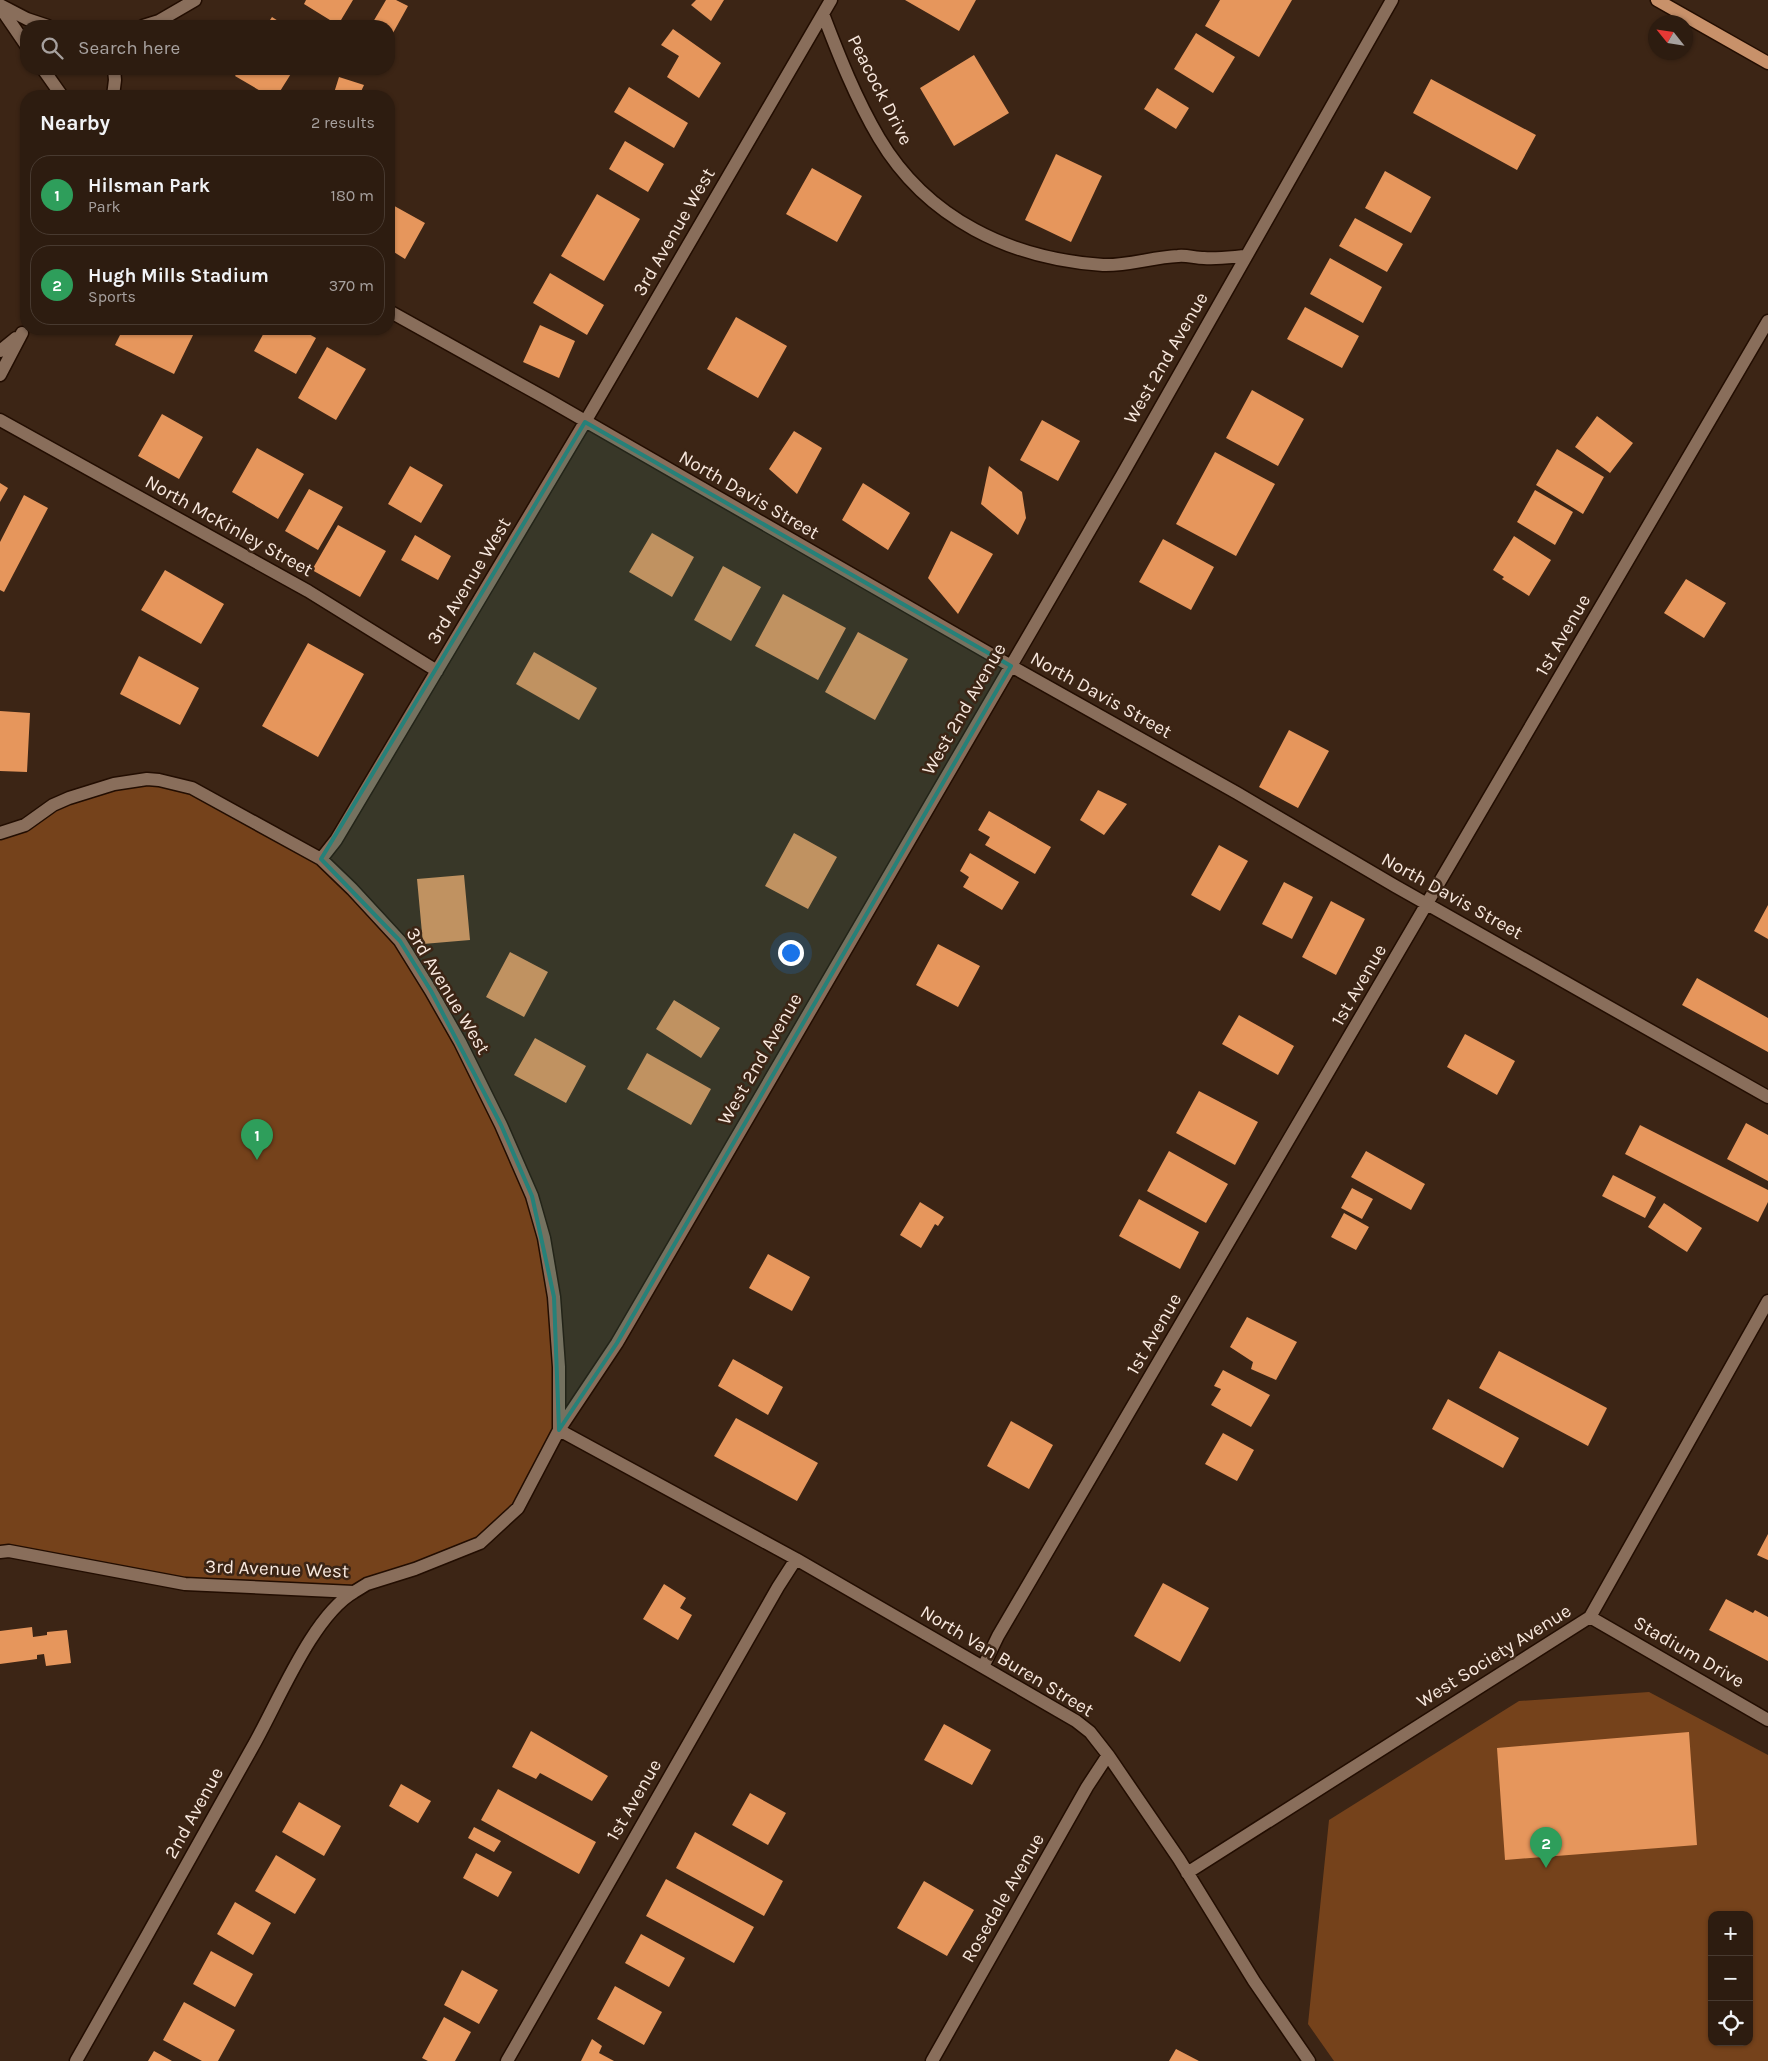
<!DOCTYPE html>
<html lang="en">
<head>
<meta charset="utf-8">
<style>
  :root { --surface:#2d1c10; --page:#39291e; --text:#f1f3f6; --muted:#a7a19f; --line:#483a30; --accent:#bca0f2 }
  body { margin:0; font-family:Karla,sans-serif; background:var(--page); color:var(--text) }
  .controls { position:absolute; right:15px; bottom:15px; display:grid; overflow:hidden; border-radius:10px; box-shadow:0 1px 4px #0004 }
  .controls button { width:45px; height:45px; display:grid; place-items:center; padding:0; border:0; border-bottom:1px solid var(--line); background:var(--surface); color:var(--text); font:25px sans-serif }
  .compass { position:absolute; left:1648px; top:15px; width:45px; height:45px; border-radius:50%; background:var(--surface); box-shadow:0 1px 4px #0004; rotate:300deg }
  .you { position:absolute; left:790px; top:952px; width:18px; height:18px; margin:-12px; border:4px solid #fff; border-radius:50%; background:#1a73e8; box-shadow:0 0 0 8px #1a73e833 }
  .badge { display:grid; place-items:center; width:32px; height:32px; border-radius:50%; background:var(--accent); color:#fff; font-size:16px; font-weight:700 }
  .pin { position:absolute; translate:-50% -41px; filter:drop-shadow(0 1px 2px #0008) }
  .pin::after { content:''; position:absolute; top:26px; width:18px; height:15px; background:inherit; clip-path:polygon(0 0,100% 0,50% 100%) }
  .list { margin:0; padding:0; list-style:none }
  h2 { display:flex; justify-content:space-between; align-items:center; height:65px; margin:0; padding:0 20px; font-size:21px }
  h2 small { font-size:16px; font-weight:400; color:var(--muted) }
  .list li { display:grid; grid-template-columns:32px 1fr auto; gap:15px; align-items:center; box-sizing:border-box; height:80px; margin:0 10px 10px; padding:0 10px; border:1px solid var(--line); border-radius:20px }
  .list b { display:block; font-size:19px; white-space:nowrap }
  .list p { margin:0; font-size:16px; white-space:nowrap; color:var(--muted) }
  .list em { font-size:16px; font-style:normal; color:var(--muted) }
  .icon { flex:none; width:28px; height:28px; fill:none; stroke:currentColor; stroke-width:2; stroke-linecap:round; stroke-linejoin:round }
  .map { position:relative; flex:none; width:1768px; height:2061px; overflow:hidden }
  .search { position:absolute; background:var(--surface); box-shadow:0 1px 4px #0004; left:20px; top:20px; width:375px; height:55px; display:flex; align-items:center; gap:12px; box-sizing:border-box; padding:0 18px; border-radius:20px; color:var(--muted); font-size:19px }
  .panel { position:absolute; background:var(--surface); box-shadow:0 1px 4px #0004; left:20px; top:90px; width:375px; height:245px; border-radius:20px }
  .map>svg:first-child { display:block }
  .green { fill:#75421b; fill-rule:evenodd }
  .building { fill:#e6965c }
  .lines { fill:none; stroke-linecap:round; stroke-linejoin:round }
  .minor-casing { stroke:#220d01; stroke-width:15 }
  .major-casing { stroke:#220d01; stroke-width:15 }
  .minor { stroke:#896e5b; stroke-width:12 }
  .major { stroke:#c8916a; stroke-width:12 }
  .marked { fill:#268179; fill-opacity:0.2; stroke:#268179; stroke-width:4; stroke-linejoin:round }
  .labels { text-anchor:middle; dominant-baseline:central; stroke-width:5; stroke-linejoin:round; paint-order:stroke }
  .street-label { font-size:19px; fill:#f8e8de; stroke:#3c2515 }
</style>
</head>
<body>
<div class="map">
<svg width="1768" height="2061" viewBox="0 0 1768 2061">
  <rect width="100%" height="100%" fill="#3c2515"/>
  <path class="green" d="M144 783 192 790 320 862 398 943 458 1045 527 1193 552 1296 556 1425 517 1506 479 1541 355 1589 185 1582 0 1550V838L58 807 91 794Z
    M1649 1692 1768 1755V2061H1334L1308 2024 1329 1820 1519 1701ZM1712 1915H1749V2042H1712Z"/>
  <path class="building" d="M306 0H353L338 25 304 4Z
    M386 0H396L408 6 393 33 389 31V26H381L373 22Z
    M696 0H724L711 21 691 5Z
    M905 0H976L959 31Z
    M1220 0H1292L1259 57 1205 26Z
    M272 17 286 26H266Z
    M673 29 721 63 699 98 667 77 679 56 661 45Z
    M1196 33 1235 57 1213 93 1174 69Z
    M974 55 1009 113 954 146 920 88Z
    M240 69H294L277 96H269L235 76Z
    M339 77 364 85 359 96H333Z
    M1431 79 1536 135 1517 170 1413 113Z
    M629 87 688 123 674 148 614 112Z
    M1157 88 1189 108 1176 129 1144 109Z
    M625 141 664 164 648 192 609 169Z
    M1056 154 1102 176 1071 242 1025 220Z
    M812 168 862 196 837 242 786 214Z
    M1385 171 1431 197 1411 233 1365 208Z
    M597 194 640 219 604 281 561 256Z
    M389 203 425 223 405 259 389 249Z
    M1355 218 1403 244 1387 272 1339 246Z
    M1330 258 1382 287 1363 323 1310 294Z
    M550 273 604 305 587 335 533 303Z
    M1305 307 1359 336 1342 368 1287 339Z
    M736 317 787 346 758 398 707 369Z
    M540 325 575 341 559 378 523 362Z
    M123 329H196L174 374 115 345Z
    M266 329H300L316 338 296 374 254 351Z
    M327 347 366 369 336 420 298 398Z
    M1252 390 1304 419 1278 466 1226 438Z
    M162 414 203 437 179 479 138 456Z
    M1597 416 1633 443 1610 473 1575 447Z
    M1042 420 1080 441 1058 481 1020 460Z
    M794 431 822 448 797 494 769 469Z
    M257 448 304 474 278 519 232 492Z
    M1557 449 1604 477 1583 514 1536 485Z
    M1215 452 1275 484 1236 556 1176 524Z
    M410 466 443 485 421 523 388 504Z
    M989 466 1022 492 1026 518 1018 535 981 504Z
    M0 483 8 488 0 502Z
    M863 483 910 513 888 550 842 520Z
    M309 489 343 507 318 550 285 531Z
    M1535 490 1573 512 1555 545 1517 522Z
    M24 495 48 508 4 592 0 590V542Z
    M338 525 386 551 360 597 312 570Z
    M951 531 993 554 958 614 928 578Z
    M652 533 694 557 672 597 629 572Z
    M415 535 451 556 438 580 401 560Z
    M1514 536 1551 560 1529 596 1502 579 1504 577 1493 570Z
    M1163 539 1214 567 1191 610 1139 582Z
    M723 566 761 587 731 641 694 620Z
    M165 570 224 604 201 644 141 610Z
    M1686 579 1726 603 1704 638 1664 613Z
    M783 594 846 628 818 680 755 646Z
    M858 632 908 659 875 720 825 692Z
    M308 643 364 674 318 757 262 726Z
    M534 652 597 688 579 720 516 684Z
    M139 656 199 688 180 725 120 694Z
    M0 711 30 713 27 772 0 771Z
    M1289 730 1329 751 1298 808 1259 787Z
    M1098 790 1127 804 1104 835 1080 820Z
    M989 811 1051 847 1035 874 985 845 990 837 978 830Z
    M794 833 837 857 808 909 765 886Z
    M1219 845 1248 861 1220 911 1191 895Z
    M970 853 1019 882 1002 910 963 887 969 877 960 871Z
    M464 875 470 940 423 944 417 879Z
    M1284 882 1313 897 1292 939 1262 924Z
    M1331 901 1365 919 1336 975 1302 957Z
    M1768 905V939L1754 931Z
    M938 944 980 966 958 1007 916 985Z
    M510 952 548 972 524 1017 486 997Z
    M1697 978 1768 1018V1052L1682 1005Z
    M674 1000 720 1028 701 1058 656 1029Z
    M1239 1015 1294 1046 1278 1075 1222 1044Z
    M1465 1034 1515 1061 1497 1095 1447 1067Z
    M535 1038 586 1066 566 1103 514 1075Z
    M647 1053 711 1089 691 1125 627 1089Z
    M1199 1091 1258 1122 1235 1165 1176 1133Z
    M1746 1123 1768 1135V1181L1727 1159Z
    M1640 1125 1768 1190V1202L1758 1222 1625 1154Z
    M1169 1151 1228 1184 1206 1223 1147 1191Z
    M1366 1151 1425 1184 1411 1210 1351 1177Z
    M1613 1175 1656 1197 1645 1218 1602 1196Z
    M1352 1188 1373 1199 1362 1219 1341 1208Z
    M1139 1199 1199 1232 1180 1269 1119 1236Z
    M920 1202 944 1217 938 1226 935 1224 921 1248 900 1235Z
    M1664 1203 1702 1228 1687 1252 1648 1227Z
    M1344 1213 1369 1227 1356 1250 1331 1237Z
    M768 1254 810 1277 792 1311 749 1288Z
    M1247 1317 1297 1342 1276 1380 1251 1369 1253 1362 1230 1347Z
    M1499 1351 1607 1408 1588 1446 1479 1388Z
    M733 1359 783 1387 768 1415 718 1386Z
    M1223 1370 1270 1395 1251 1427 1211 1405 1221 1389 1214 1386Z
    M1448 1399 1519 1438 1503 1468 1432 1429Z
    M736 1418 818 1463 797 1501 714 1456Z
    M1011 1421 1053 1445 1029 1489 987 1466Z
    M1223 1433 1254 1450 1237 1481 1205 1464Z
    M1768 1534V1560L1757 1555Z
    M1163 1583 1209 1608 1180 1662 1134 1636Z
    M664 1584 686 1598 680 1608 692 1615 678 1640 643 1619Z
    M1726 1599 1753 1613 1755 1610 1768 1617V1661L1709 1630Z
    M32 1627 33 1637 47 1635V1632L67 1630 71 1663 46 1666 44 1654 37 1655V1659L0 1664V1631Z
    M944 1724 991 1750 972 1785 924 1760Z
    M531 1731 608 1776 592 1801 540 1773 536 1779 512 1767Z
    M1689 1732 1697 1845 1505 1860 1497 1748Z
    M401 1784 431 1801 418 1823 389 1806Z
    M498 1789 596 1842 579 1874 481 1820Z
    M750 1793 786 1813 768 1845 732 1825Z
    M299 1802 341 1826 324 1856 282 1832Z
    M474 1827 501 1841 494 1852 468 1838Z
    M695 1832 783 1881 764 1916 676 1868Z
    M476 1853 512 1872 498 1897 463 1878Z
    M276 1855 316 1879 295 1914 255 1891Z
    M666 1879 754 1927 734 1963 646 1916Z
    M924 1881 974 1910 947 1956 897 1928Z
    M235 1902 271 1923 253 1955 217 1934Z
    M641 1934 685 1958 669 1987 625 1963Z
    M211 1951 253 1974 235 2007 193 1984Z
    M462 1970 498 1990 479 2024 444 2005Z
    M615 1986 662 2012 644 2045 597 2019Z
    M184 2002 235 2030 218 2061H202L163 2040Z
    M444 2017 471 2032 455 2061H428L422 2058Z
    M592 2039 602 2046 599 2053 614 2061H581Z
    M1176 2049 1199 2061H1169Z
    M154 2051 172 2061H148Z"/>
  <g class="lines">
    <g class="minor-casing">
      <path id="minor" d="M0 5 27 19 48 26
        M0 7 26 45
        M823 14C839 56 856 99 879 138 927 219 1011 259 1103 265 1127 266 1153 257 1178 256 1187 255 1195 258 1204 258 1218 259 1232 257 1246 256
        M143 26 159 21 195 0
        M43 69 62 96
        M113 96 115 80 114 69
        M389 311 547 399 1011 666 1237 793 1395 886 1768 1097
        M0 351 16 338
        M0 375 22 333
        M0 420 308 591 437 671
        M0 833 25 825 53 805 69 798 114 784 147 779 159 780 192 788 321 859 352 889 400 941 431 991 460 1042 501 1125 532 1196 544 1238 554 1297 559 1367V1430L518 1508 480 1543 415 1569 367 1584 354 1592 185 1584 9 1551 0 1552
        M321 859 336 840 585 422 831 0
        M1590 1617 1768 1720
        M983 1667 998 1636 1768 321
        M1187 1873 1590 1617 1768 1301
        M76 2061C135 1957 194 1852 252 1748 277 1705 312 1616 354 1592
        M507 2061 778 1587 796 1559
        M932 2061 1087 1787 1108 1755
        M1309 2061 1254 1981 1179 1859 1108 1755 1090 1732 1076 1721 796 1559 559 1430 617 1343 1122 475 1392 0"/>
    </g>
    <g class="major-casing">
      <path id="major" d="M1657 0 1768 63"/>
    </g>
    <use href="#minor" class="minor"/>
    <use href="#major" class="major"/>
  </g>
  <path class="marked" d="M585 422 1011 666 617 1343 559 1430 554 1297 532 1196 501 1125 431 991 400 941 321 859Z"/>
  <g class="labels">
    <g class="street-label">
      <text transform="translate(880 90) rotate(63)">Peacock Drive</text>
      <text transform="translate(674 232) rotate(-60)">3rd Avenue West</text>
      <text transform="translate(1166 358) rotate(-60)">West 2nd Avenue</text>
      <text transform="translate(749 495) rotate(30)">North Davis Street</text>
      <text transform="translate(229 526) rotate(29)">North McKinley Street</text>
      <text transform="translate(469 581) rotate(-59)">3rd Avenue West</text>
      <text transform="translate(1563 635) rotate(-60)">1st Avenue</text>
      <text transform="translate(1101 695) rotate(29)">North Davis Street</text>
      <text transform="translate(964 709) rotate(-60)">West 2nd Avenue</text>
      <text transform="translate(1452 896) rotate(29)">North Davis Street</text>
      <text transform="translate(1359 985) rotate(-60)">1st Avenue</text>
      <text transform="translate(448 991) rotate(59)">3rd Avenue West</text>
      <text transform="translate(760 1059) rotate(-60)">West 2nd Avenue</text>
      <text transform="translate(1154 1334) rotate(-60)">1st Avenue</text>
      <text transform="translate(277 1569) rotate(2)">3rd Avenue West</text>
      <text transform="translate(1689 1652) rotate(30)">Stadium Drive</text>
      <text transform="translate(1494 1656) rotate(-32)">West Society Avenue</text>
      <text transform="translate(1007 1661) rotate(31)">North Van Buren Street</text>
      <text transform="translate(634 1800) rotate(-60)">1st Avenue</text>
      <text transform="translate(194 1813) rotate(-61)">2nd Avenue</text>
      <text transform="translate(1003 1898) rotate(-60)">Rosedale Avenue</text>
    </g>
  </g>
</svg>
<div class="controls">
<button>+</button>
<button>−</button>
<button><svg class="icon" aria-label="locate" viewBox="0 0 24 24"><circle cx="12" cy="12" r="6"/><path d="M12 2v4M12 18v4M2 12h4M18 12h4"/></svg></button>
</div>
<svg class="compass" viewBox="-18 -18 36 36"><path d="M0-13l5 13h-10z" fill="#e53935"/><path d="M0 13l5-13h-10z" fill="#a7a19f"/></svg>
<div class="you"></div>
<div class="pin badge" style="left:257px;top:1160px;background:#2e9e5b">1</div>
<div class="pin badge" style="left:1546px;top:1868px;background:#2e9e5b">2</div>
<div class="search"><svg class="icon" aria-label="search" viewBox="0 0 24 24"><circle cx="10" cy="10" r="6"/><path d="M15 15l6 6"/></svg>Search here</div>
<section class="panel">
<h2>Nearby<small>2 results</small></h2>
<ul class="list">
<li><span class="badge" style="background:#2e9e5b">1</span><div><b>Hilsman Park</b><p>Park</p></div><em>180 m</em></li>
<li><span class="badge" style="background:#2e9e5b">2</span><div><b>Hugh Mills Stadium</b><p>Sports</p></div><em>370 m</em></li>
</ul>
</section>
</div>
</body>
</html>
